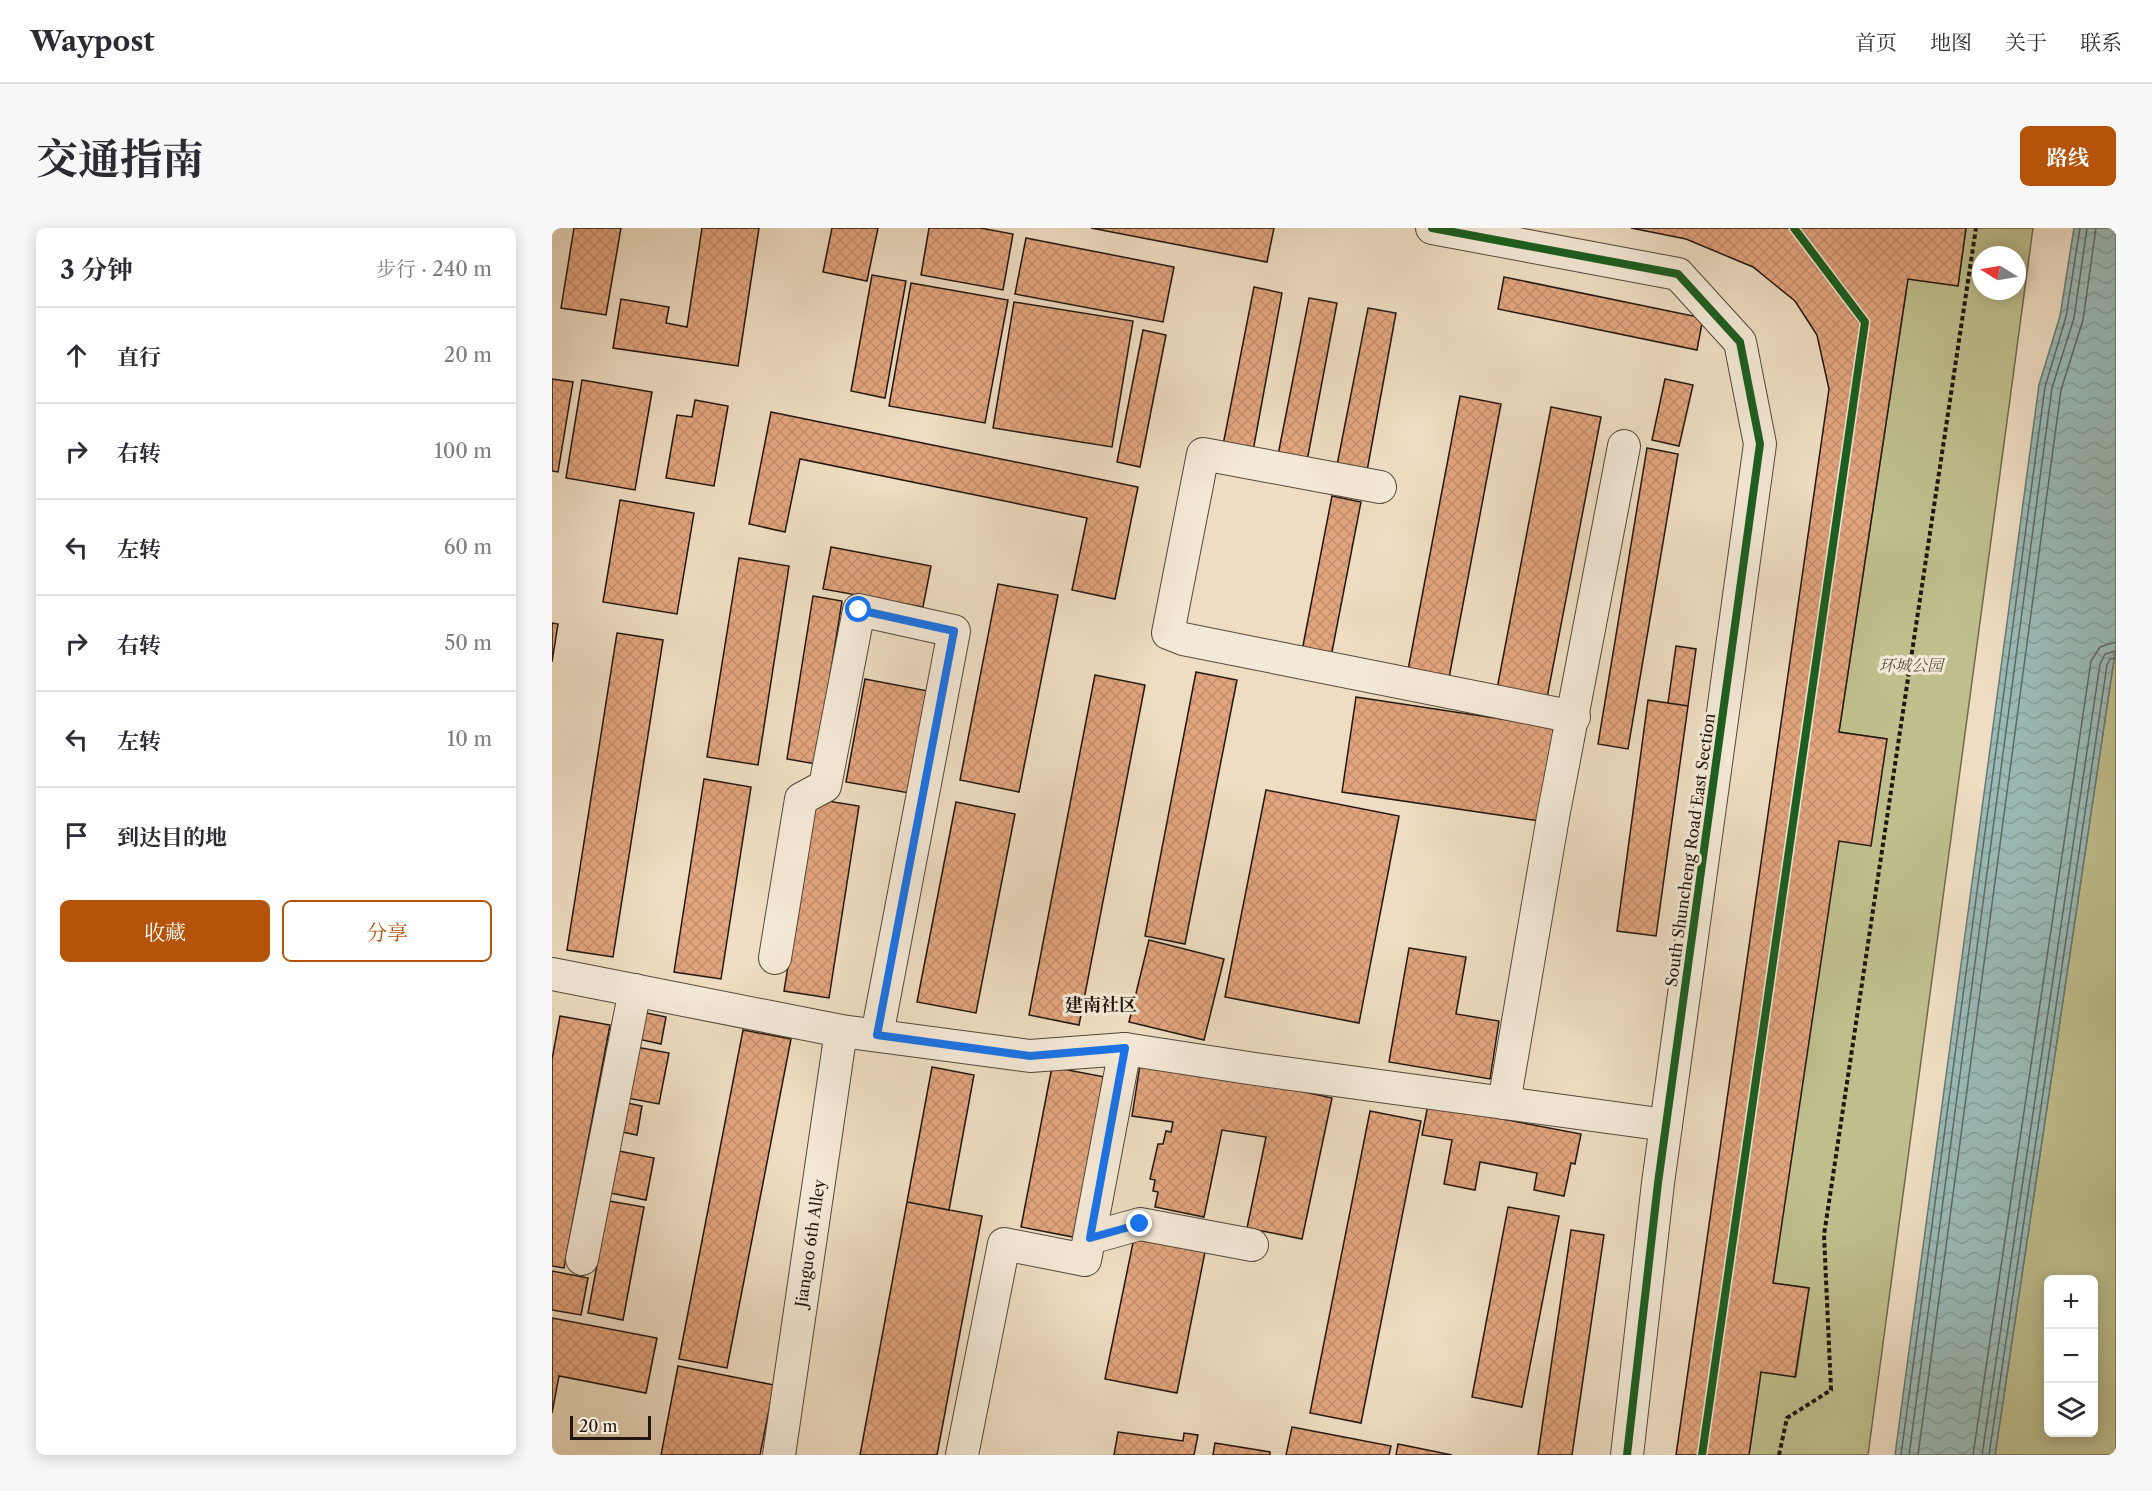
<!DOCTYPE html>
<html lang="zh">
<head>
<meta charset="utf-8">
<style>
  :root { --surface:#fff; --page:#f7f7f7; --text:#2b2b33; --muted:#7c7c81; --line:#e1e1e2; --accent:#b45309 }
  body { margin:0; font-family:"Libre Caslon Text","Noto Serif SC",serif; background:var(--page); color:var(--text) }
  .controls { position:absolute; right:18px; bottom:18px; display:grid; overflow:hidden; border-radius:9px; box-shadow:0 3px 15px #0003 }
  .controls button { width:54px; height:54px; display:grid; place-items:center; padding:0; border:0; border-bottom:2px solid var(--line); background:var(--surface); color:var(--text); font:30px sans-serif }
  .compass { position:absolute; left:1420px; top:18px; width:54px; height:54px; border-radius:50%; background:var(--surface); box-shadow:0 3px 15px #0003; rotate:281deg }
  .scale { position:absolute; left:18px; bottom:15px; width:81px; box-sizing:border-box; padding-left:6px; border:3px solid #21170e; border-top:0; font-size:16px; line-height:21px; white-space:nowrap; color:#21170e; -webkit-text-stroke:4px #f4e9d7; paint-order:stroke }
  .stop { position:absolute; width:18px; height:18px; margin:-14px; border:4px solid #1a73e8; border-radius:50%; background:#fff }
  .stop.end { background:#1a73e8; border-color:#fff; box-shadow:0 2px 6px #0008 }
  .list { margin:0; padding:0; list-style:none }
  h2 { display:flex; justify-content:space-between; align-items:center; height:78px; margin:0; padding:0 24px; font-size:26px }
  h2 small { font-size:20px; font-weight:400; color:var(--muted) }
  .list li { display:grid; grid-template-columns:39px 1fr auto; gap:18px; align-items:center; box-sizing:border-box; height:96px; padding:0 24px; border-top:2px solid var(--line) }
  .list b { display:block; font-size:22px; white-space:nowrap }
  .list em { font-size:20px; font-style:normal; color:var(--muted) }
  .actions { display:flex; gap:12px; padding:18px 24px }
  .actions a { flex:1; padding:14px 0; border:2px solid var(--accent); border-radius:9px; text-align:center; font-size:21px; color:var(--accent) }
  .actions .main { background:var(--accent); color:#fff }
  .icon { flex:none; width:33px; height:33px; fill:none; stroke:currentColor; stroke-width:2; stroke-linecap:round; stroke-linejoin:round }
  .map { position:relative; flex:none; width:1564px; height:1227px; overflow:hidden; border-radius:9px }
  header { display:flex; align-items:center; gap:36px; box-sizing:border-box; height:84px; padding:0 30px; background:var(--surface); border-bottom:2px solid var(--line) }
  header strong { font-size:28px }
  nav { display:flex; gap:33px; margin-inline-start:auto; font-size:21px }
  .intro { display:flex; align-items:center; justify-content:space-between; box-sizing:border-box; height:144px; padding:0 36px }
  h1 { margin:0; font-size:42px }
  .button { padding:15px 27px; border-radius:9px; background:var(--accent); color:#fff; font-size:21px; font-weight:700 }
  main { display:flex; gap:36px; padding:0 36px }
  aside { flex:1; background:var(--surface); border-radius:9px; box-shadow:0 3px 15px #0003 }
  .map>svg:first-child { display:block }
  .green { fill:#bfbf8e; stroke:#706b4e; stroke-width:1.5; fill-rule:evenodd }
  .water { fill:url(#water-waves); stroke:#6a7974; stroke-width:1.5 }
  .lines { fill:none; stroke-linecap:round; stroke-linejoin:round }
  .shore { stroke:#5e6963; stroke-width:1.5 }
  .building { fill:url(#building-cross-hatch); stroke:#21170e; stroke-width:1.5 }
  .minor-casing { stroke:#54483b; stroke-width:34 }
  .path { stroke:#21170e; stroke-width:4; stroke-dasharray:4.5 3; stroke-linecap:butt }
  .minor { stroke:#f4e9d7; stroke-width:32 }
  .cycleway-casing { stroke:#f4e9d7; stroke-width:11 }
  .cycleway { stroke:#1b5e20; stroke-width:8 }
  .route { stroke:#1a73e8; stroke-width:8 }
  .labels { text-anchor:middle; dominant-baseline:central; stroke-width:6; stroke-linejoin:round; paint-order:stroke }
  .park-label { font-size:16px; font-style:italic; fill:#58523b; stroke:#f4e9d7 }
  .street-label { font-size:16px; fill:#21170e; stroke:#f4e9d7 }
  .neighbourhood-label { font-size:18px; font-weight:bold; fill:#21170e; stroke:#f4e9d7 }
</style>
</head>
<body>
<header>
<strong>Waypost</strong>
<nav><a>首页</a><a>地图</a><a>关于</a><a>联系</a></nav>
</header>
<div class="intro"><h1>交通指南</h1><a class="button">路线</a></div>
<main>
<aside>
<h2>3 分钟<small>步行 · 240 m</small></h2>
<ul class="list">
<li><svg class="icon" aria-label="ahead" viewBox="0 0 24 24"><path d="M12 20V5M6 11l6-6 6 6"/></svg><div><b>直行</b></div><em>20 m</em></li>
<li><svg class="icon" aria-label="right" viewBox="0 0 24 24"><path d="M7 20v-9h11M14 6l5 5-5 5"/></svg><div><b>右转</b></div><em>100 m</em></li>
<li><svg class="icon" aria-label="left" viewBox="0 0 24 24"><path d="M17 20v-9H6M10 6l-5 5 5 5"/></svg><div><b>左转</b></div><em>60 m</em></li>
<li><svg class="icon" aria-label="right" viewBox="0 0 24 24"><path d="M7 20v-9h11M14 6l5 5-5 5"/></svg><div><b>右转</b></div><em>50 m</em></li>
<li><svg class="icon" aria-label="left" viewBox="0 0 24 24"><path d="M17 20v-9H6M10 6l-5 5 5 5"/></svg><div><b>左转</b></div><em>10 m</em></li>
<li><svg class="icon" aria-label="arrive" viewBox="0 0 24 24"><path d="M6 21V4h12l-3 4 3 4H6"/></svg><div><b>到达目的地</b></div></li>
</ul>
<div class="actions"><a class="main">收藏</a><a>分享</a></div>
</aside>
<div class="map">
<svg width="1564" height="1227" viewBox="0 0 1564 1227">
  <defs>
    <pattern id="water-waves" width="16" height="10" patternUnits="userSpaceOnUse" patternTransform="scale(1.5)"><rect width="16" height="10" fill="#9abbb8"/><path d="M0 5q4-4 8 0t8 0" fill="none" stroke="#84a09d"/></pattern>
    <pattern id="building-cross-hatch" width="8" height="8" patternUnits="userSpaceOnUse" patternTransform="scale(1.5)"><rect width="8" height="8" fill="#e2a57e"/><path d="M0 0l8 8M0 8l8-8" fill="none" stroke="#c28d6c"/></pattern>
  </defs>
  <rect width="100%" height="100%" fill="#eeddc2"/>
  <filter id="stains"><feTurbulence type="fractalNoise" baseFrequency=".00333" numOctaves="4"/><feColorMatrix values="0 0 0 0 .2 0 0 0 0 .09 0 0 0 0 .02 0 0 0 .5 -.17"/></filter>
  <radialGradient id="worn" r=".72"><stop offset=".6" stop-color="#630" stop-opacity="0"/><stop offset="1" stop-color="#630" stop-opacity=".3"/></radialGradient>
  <path class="green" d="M1414 0H1481L1316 1227H1197L1209 1144 1244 1149 1257 1060 1221 1055 1281 604 1335 511 1287 504 1356 51 1406 58ZM1429 27H1465V63H1429Z
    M1564 418V1227H1443ZM1496 1052H1542V1204H1496Z"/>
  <path class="water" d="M1522 0H1564V418L1443 1227H1343L1487 157 1508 88Z"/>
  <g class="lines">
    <path class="shore" d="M1349 1227 1493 159 1514 89 1528 0
      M1357 1227 1500 160 1522 90 1535 0
      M1366 1227 1509 162 1531 92 1544 0
      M1421 1227 1539 433 1548 419 1564 414
      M1430 1227 1548 436 1553 426 1564 423
      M1437 1227 1555 437 1558 431 1564 430"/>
  </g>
  <path class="building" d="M22 0H69L54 87 9 80Z
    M150 0H207L186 138 61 120 69 71 117 79 114 95 135 99Z
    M280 0H326L315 53 271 44Z
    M377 0H428L461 6 451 62 369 47Z
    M539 0H722L715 34Z
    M1079 0H1414L1406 58 1356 51 1287 504 1335 511 1319 618 1287 613 1221 1055 1257 1060 1243 1149 1209 1144 1197 1227H1124L1277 161 1265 107 1243 73 1201 39 1134 11Z
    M474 10 622 39 611 94 463 66Z
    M320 47 354 53 333 170 299 163Z
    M952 49 1151 90 1145 122 946 81Z
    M359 55 456 72 433 195 337 178Z
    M702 59 730 65 701 223 671 217Z
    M757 70 785 75 755 233 726 227Z
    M462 74 581 93 560 219 441 200Z
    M816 80 844 85 815 243 785 237Z
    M591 102 614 107 588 239 565 234Z
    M0 151 21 154 6 244 0 243Z
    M1113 151 1141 157 1127 218 1100 212Z
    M30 152 100 164 83 262 14 250Z
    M908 168 949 176 897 450 856 442Z
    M143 172 176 178 162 258 114 250 125 187 140 189Z
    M999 179 1049 189 995 470 945 461Z
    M219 184 586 259 563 371 520 362 535 290 248 231 233 304 197 296Z
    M1095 220 1126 226 1076 521 1046 516Z
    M780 268 809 274 778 434 749 428Z
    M68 272 142 285 125 386 51 374Z
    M279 319 379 338 371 379 271 361Z
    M187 330 237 338 206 537 155 529Z
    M446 356 506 367 467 564 408 552Z
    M261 368 290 373 264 536 235 531Z
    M0 395 6 396 0 434Z
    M65 405 111 412 61 729 15 722Z
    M1124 418 1144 421 1136 478 1116 475Z
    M644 444 685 452 633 716 593 708Z
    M543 447 593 457 527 797 477 787Z
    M313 451 376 463 357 565 294 554Z
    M804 469 1002 499 988 593 790 564Z
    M1096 472 1136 478 1104 708 1065 703Z
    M152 551 199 559 169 751 122 744Z
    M714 562 847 588 807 795 673 769Z
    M263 571 307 578 277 770 232 763Z
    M404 574 463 586 424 785 365 774Z
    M597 712 672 731 652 812 577 794Z
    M857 720 914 729 904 786 947 793 938 851 837 834Z
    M90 784 114 789 109 816 86 811Z
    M8 788 58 797 12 1040 0 1038V831Z
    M191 802 239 811 175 1140 127 1131Z
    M84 819 117 825 107 876 75 870Z
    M588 837 725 858 780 870 750 1011 695 1000 714 909 670 902 652 989 603 979 606 964 601 963 603 952 598 951 606 916H611L614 903 619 904 621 894 580 888Z
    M380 839 422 847 397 982 355 974Z
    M500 839 553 849 521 1009 469 999Z
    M70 874 90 878 85 907 65 903Z
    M876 877 1029 906 1023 936 1019 935 1012 968 982 962 985 945 928 934 923 962 892 956 900 912 870 907Z
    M818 883 869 893 809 1195 758 1185Z
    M67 923 102 930 94 972 58 965Z
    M57 973 92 979 71 1092 36 1085Z
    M355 974 430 988 385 1227H308Z
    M956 979 1007 988 970 1179 920 1169Z
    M1019 1002 1052 1007 1020 1227H986Z
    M583 1005 654 1019 625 1165 553 1151Z
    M0 1043 36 1050 29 1087 0 1082Z
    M0 1090 105 1110 94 1165 7 1148 0 1185Z
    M126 1138 222 1157 208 1227H109Z
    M740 1199 839 1218 837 1227H734Z
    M566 1204 631 1213 632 1205 646 1207 642 1227H562Z
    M663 1215 718 1224V1227H661Z
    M846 1216 900 1227H844Z"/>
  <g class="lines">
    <g class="minor-casing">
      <g id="minor">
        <path d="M880 0 1126 46 1188 114 1208 216 1106 955 1075 1227"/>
        <path d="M828 259 651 226 616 405 631 411 1022 489"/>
        <path d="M223 730 249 571 273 558 307 382 402 403 325 807"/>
        <path d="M0 746 289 803 478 828 573 821 703 841 1114 897"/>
        <path d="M952 875 1001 589 1072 218"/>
        <path d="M538 1010 588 996 700 1017"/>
        <path d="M30 1031 83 762"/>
        <path id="s1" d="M227 1227 289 803"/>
        <path d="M410 1227 452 1016 533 1032 573 821"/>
      </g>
    </g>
    <path class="path" d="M1227 1227 1235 1190 1279 1162 1272 1007 1424 0"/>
    <use href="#minor" class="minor"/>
    <g class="cycleway-casing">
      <path id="cycleway" d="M880 0 1126 46 1188 114 1208 216 1106 955 1075 1227
        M1150 1227 1313 94 1242 0"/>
    </g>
    <use href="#cycleway" class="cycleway"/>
  </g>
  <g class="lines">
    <path class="route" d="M307 382 402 403 325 807 478 828 573 820 538 1010 588 996"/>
  </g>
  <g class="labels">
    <g class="park-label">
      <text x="1359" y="437">环城公园</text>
    </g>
    <g class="street-label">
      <text transform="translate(1138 622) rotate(-82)">South Shuncheng Road East Section</text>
      <text stroke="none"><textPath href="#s1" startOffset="214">Jianguo 6th Alley</textPath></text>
    </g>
    <g class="neighbourhood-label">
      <text x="549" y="777">建南社区</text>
    </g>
  </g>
  <rect width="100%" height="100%" filter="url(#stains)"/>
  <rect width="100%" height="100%" fill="url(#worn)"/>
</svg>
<div class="controls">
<button>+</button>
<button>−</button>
<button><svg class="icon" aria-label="layers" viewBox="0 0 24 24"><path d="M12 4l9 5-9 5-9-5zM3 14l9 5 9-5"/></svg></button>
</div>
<svg class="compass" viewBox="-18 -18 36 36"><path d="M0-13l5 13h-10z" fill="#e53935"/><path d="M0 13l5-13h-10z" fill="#7c7c81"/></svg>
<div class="scale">20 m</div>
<div class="stop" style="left:307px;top:382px"></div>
<div class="stop end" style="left:588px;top:996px"></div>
</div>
</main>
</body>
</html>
